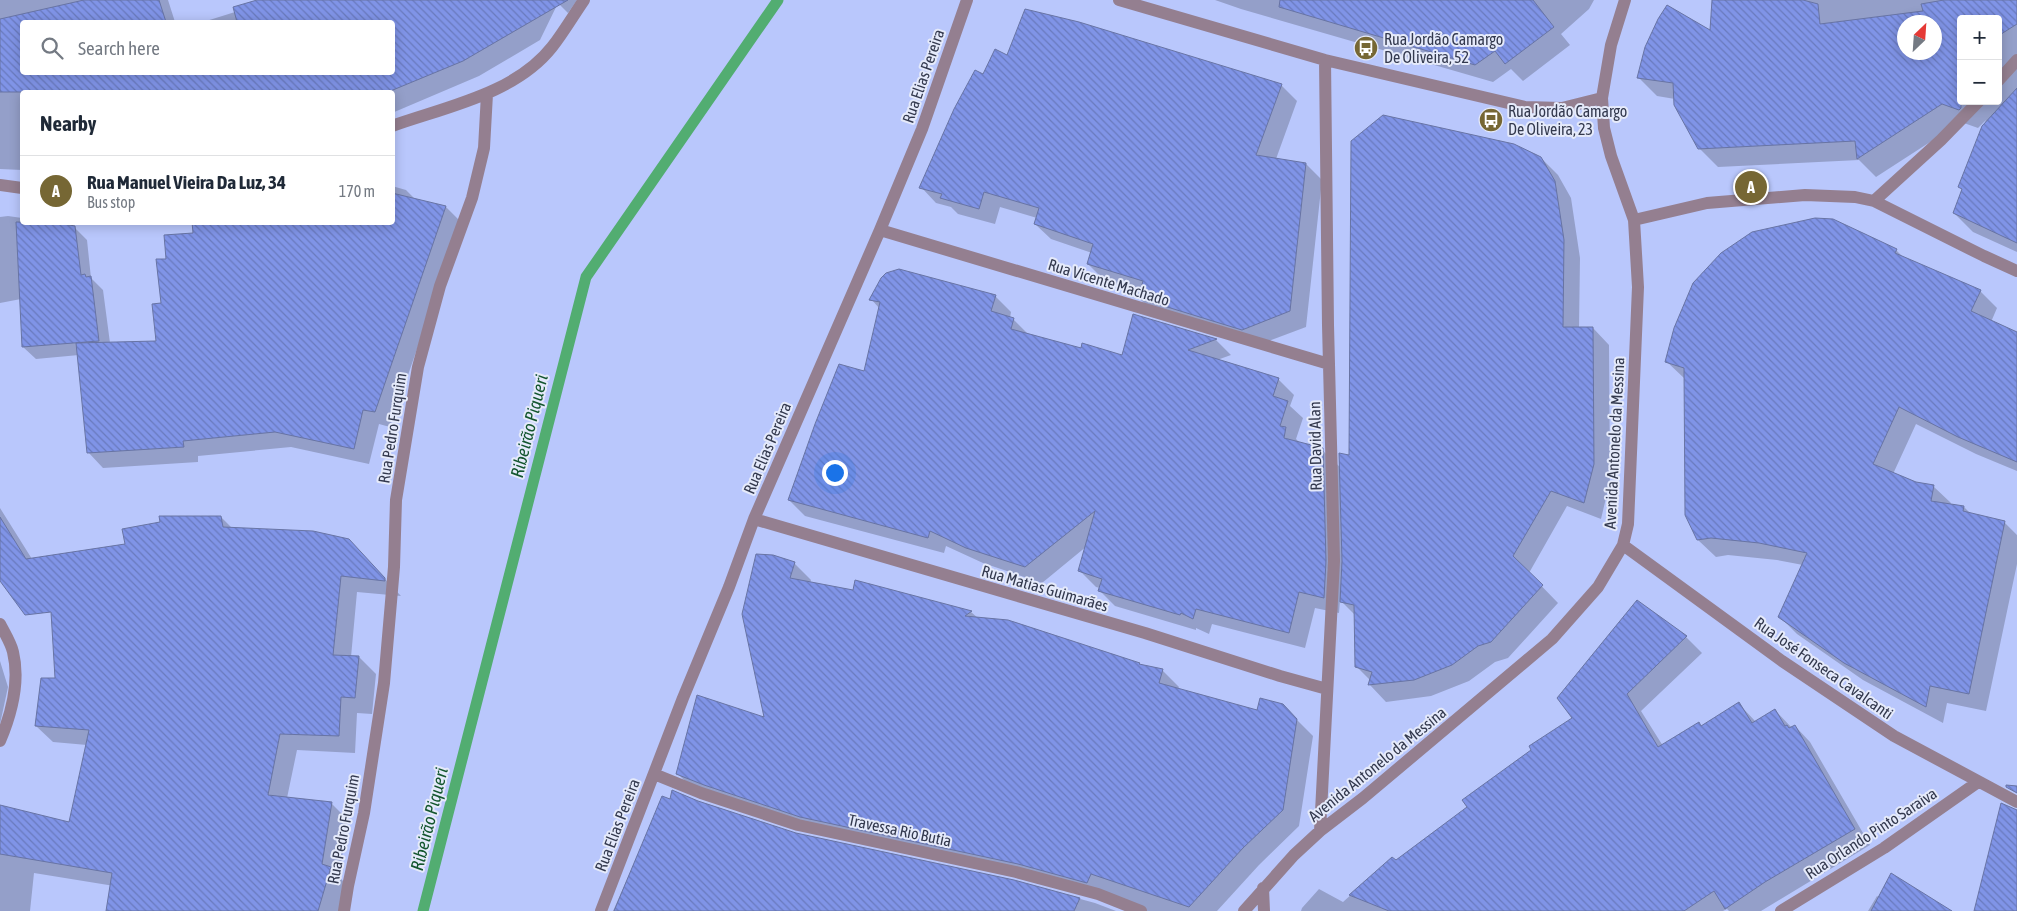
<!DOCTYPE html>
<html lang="en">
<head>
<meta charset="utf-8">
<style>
  :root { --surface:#fff; --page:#f2f2f3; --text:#1f2937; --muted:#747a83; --line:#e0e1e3; --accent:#766734 }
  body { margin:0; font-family:"Asap Condensed",sans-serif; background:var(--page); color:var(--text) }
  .controls { position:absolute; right:15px; top:15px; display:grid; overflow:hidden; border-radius:5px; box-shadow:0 2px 12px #0003 }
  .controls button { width:45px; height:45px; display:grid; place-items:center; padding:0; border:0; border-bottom:1px solid var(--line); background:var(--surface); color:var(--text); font:25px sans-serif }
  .compass { position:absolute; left:1897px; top:15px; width:45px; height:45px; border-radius:50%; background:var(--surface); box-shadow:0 2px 12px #0003; rotate:25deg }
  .you { position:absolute; left:834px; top:472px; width:18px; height:18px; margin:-12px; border:4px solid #fff; border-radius:50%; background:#1a73e8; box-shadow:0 0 0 8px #1a73e833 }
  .badge { display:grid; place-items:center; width:32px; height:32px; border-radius:50%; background:var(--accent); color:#fff; font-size:16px; font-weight:700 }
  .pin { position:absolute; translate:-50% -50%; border:2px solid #fff; box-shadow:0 1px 5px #0006 }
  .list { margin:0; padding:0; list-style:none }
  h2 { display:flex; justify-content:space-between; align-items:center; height:65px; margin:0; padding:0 20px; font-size:21px }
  h2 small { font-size:16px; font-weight:400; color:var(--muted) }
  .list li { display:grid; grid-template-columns:32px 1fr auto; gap:15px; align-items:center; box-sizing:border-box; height:70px; padding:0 20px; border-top:1px solid var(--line) }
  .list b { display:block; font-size:19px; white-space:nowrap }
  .list p { margin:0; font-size:16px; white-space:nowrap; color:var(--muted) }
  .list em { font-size:16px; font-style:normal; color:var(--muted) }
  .icon { flex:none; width:28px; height:28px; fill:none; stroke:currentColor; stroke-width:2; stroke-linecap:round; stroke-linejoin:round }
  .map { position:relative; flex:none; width:2017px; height:911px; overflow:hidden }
  .search { position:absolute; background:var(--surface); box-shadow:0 2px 12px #0003; left:20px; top:20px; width:375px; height:55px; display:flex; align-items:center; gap:12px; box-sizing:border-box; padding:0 18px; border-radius:5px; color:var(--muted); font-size:19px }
  .panel { position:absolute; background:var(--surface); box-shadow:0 2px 12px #0003; left:20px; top:90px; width:375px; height:135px; border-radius:5px }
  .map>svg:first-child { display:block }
  .shadow { fill:#0003; fill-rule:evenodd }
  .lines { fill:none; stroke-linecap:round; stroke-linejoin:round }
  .stream { stroke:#52ad71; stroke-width:11 }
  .building { fill:url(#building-back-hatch); stroke:#6874a4; fill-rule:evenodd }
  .minor { stroke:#947f90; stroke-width:12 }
  .labels { text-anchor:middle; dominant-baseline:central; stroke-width:4; stroke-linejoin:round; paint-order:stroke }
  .poi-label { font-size:16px; fill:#33394e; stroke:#e5eafa; text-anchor:start }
  .street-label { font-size:16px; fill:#33394e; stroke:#e5eafa }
  .water-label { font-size:18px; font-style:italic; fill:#14562f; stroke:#e5eafa }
</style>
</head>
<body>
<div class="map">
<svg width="2017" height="911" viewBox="0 0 2017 911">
  <defs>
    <pattern id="building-back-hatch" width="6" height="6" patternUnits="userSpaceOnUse" patternTransform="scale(1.25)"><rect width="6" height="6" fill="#8094e7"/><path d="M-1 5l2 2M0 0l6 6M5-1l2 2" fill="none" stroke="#697abd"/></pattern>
  </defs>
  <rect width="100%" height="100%" fill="#b9c7fc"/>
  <path class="shadow" d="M0 0H168L175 22H22V72H392V22H203L235 12 261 0H577L568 13 558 3 540 40 479 76 392 113V92H22V170L0 169Z
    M1215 0H1594L1589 9 1561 34 1570 45 1523 81 1511 69 1493 82 1241 9Z
    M1714 0H2017V252L1973 232 1954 213 1963 190 1960 187 1986 120 1978 128 1961 122 1876 177 1859 160 1718 167 1699 148 1675 99 1657 96 1638 77 1711 32ZM1961 19H1998V101H1961ZM1904 22H1934V52H1904Z
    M1008 56 1281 85 1297 101 1276 159 1306 164 1322 180 1306 327 1258 345 1155 314 1139 298 1141 291 1104 280 1088 264 1092 253 1051 239 1035 224 1037 218 1000 207 995 224 958 214 951 207 936 203 921 187 984 75Z
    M1541 158 1558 175 1571 198 1580 258 1579 328H1593L1609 345 1610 481 1601 519 1567 506 1529 573 1558 603 1508 658 1495 662 1469 681 1431 696 1386 702 1370 685 1371 681 1357 667 1356 616 1340 600 1339 613 1315 608 1305 648 1212 624 1209 634 1196 628V630L1115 606 1099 590 1100 588 1096 587 1080 571 1087 546 1042 583 983 563 946 546 944 553 805 516 789 500 865 373 880 309 871 299 995 296 1011 312 1010 318 1013 319 1029 335 1082 350 1123 356 1134 316 1216 340 1231 355 1217 360 1278 379 1294 395 1290 406 1303 418 1296 439 1301 444 1322 450 1341 468 1350 457Z
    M392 186 406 190 416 200 446 207 461 222 390 427 379 424 369 464 291 447 198 456V462L103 468 88 452 79 355 36 359 23 347 21 299 0 303V217L8 216 22 218V222L74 227 87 240 91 278 103 290 110 343 158 342 162 304 392 222Z
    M1896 250 1904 258 1980 291 1997 308 1991 322 2017 336V471L1976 454 1916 424 1893 474 1916 483 1933 486 1951 503 1950 505 1964 507 1971 514 2005 523 2017 535V564L1986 711 1947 703 1943 723 1863 680 1797 634 1780 617 1803 565 1777 560 1728 555 1716 557 1698 540 1685 379 1666 361Z
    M0 508 37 567 0 579Z
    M221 517 232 528 365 558 401 596 357 592 351 657H359L376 674 372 714 357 713 355 753 297 750 287 798 331 803 348 820 339 877 347 885 339 911H249L250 908 34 873 30 911H0V806L70 823 87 745 53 742 36 726 91 729 126 545Z
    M794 563 811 580 810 583 854 591 856 581 971 612 978 618 1139 664 1141 666 1163 671 1179 687 1178 689 1257 712 1282 705 1313 736 1299 826 1259 865 1217 911H1140L1035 880 818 833 694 790 678 774 765 719 743 614Z
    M1637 602 1686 637 1702 653 1641 711 1663 746 1702 727 1739 704 1756 722 1775 710 1792 728 1795 726 1810 742 1870 845 1761 911H1729L1727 909 1723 911H1301L1302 908 1319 889 1343 902 1392 858 1396 861 1469 808 1573 719Z
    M0 661 8 687 0 724Z
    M663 798 671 801 698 802 796 834 1014 881 1095 903 1116 911H613Z
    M1877 896 1880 898 1941 911H1868Z"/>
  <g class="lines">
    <path class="stream" d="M423 911 586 277 778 0"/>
  </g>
  <path class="building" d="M84 0H159L166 22H22V72H392V22H237L233 7 257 0H568L463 61 388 92H0V19Z
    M1280 0H1533L1554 27 1505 64 1495 51 1475 65 1279 7Z
    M1712 0H1803L1818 4 1820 24 1923 11 1921 4 1944 0H2017V24L1998 36V19H1961V108L1959 110 1942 104 1857 159 1855 141 1698 149 1674 105 1673 83 1637 78 1645 47 1658 19 1667 5 1710 30ZM1904 22H1934V52H1904Z
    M1025 9 1079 22 1282 84 1256 155 1306 163 1290 311 1242 330 1138 298 1143 281 1087 264 1093 244 1034 224 1039 208 984 192 979 209 940 198 942 194 919 188 954 109 975 70 983 74 995 49 1007 55Z
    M2017 88V243L1953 213 1962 189 1958 187 1982 126Z
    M1383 115 1514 144 1541 157 1555 181 1564 240 1563 327H1593L1594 464 1584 503 1551 491 1513 556 1543 585 1491 642 1478 646 1452 665 1414 680 1368 685 1372 672 1355 667 1354 605 1340 602 1342 561 1339 453 1349 455 1351 141Z
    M392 193 446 206 375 412 363 410 354 449 275 432 183 441 184 447 87 453 76 343 156 341 152 304 161 303 156 259H166L164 235 193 233 192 222H392Z
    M1815 218 1833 219 1897 249 1895 253 1981 290 1971 311 2017 332V462L1958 437 1899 407 1873 464 1916 482 1934 485 1931 501 1964 506 1963 511 2005 521 1969 694 1930 686 1926 707 1844 663 1778 617 1807 553 1759 543 1711 538 1697 540 1685 515 1684 368 1665 362 1674 328 1693 283 1721 253 1752 232Z
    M16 222H53L75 226 81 275 85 274 86 277 91 276 99 341 22 347Z
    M899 269 996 295 991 311 1014 318 1011 329 1081 348 1082 343 1122 355 1133 314 1217 339 1188 350 1279 378 1273 396 1288 401 1280 426 1286 427 1284 438 1323 448 1326 561 1324 598 1299 592 1289 633 1196 609 1193 619 1181 613 1180 615 1098 591 1102 579 1078 571 1095 511 1025 567 966 548 930 531 928 538 788 500 815 424 839 364 864 371 880 302 869 300 881 278 886 273Z
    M159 516H221L223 527 313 531 349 539 385 578V581L341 576 333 655 359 656 355 698 341 697 339 736 280 734 268 795 332 802 322 864 331 867 318 911H106L112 873 0 854V805L69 822 89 730 35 726 41 678H55L51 612 25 615 0 581V517L26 559 125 544 122 529 160 522Z
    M756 554 773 555 795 562 790 578 853 590 855 580 972 611 965 616 1008 620 1140 663 1139 664 1163 669 1159 683 1257 710 1260 698 1283 704 1297 719 1283 810 1243 848 1189 907 1091 874 1087 883 1018 864 800 817 704 785 676 774 697 695 764 717 742 614Z
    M1637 600 1687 636 1627 694 1658 747 1699 722 1701 726 1739 702 1752 723 1775 709 1785 726 1787 725 1789 728 1795 725 1855 829 1765 882 1725 909 1714 891 1684 911H1389L1349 895 1392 857 1396 860 1467 807 1462 800 1531 750 1529 746 1572 718 1557 698Z
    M2006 785 2017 786V793L2006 787Z
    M672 790 698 801 796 833 1014 880 1080 898 1074 911H614L662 796 670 799Z
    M2001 803 2017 810V911H1974Z
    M1891 873 1952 911H1871Z"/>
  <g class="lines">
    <path class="minor" d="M1119 0 1325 60 1525 107 1562 108 1602 98
      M1998 81 2017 60
      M392 126C445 107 515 94 552 47 563 33 573 16 584 0
      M0 185 22 188
      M1874 201 1941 140 1979 101
      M1634 220 1707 203 1805 195 1855 197 1874 201 1984 256 2017 271
      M880 230 1329 364
      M754 519 1145 633 1280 676 1327 689
      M1623 545 1782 661 1894 736 2017 802
      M0 624C4 632 11 643 13 652 20 681 11 715 0 741
      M654 774 701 793 798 825 1016 872 1098 894 1141 911
      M1320 831 1334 561 1328 325 1325 60
      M1263 888 1264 911
      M344 911 348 886 364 813 384 683 394 567 396 500 418 367 440 286 472 198 484 148 487 94
      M601 911 683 698 729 587 754 519 880 230 922 129 967 0
      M1244 911 1294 855 1320 831 1363 798 1552 639 1598 587 1623 545 1628 524 1638 287 1634 220 1611 156 1604 128 1602 98 1611 45 1625 0
      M1781 911 1884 848 1978 782"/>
  </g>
  <defs>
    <g id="bus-disc" transform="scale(1.25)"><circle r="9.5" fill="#766734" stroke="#e5eafa"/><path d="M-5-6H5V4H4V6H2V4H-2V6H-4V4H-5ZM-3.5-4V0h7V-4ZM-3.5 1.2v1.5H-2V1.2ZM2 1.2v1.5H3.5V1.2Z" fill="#fff"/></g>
  </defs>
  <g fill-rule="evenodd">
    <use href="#bus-disc" x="1366" y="48"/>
    <use href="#bus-disc" x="1491" y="120"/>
  </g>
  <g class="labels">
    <g class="poi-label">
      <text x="1384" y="39">Rua Jordão Camargo<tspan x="1384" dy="18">De Oliveira, 52</tspan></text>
      <text x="1508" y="111">Rua Jordão Camargo<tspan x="1508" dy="18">De Oliveira, 23</tspan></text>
    </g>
    <g class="street-label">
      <text transform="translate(923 76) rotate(-71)">Rua Elias Pereira</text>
      <text transform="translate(1109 282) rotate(17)">Rua Vicente Machado</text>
      <text transform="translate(392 428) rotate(-81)">Rua Pedro Furquim</text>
      <text transform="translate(1614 443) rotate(-87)">Avenida Antonelo da Messina</text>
      <text transform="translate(1315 446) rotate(-91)">Rua David Alan</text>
      <text transform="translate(767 448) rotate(-67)">Rua Elias Pereira</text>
      <text transform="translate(1045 588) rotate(16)">Rua Matias Guimarães</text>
      <text transform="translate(1824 668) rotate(35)">Rua José Fonseca Cavalcanti</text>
      <text transform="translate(1377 764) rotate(-39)">Avenida Antonelo da Messina</text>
      <text transform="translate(617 825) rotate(-69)">Rua Elias Pereira</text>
      <text transform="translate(343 829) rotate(-79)">Rua Pedro Furquim</text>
      <text transform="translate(900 830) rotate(12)">Travessa Rio Butia</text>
      <text transform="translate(1871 833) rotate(-33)">Rua Orlando Pinto Saraiva</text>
    </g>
    <g class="water-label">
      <text transform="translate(529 426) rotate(-76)">Ribeirão Piqueri</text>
      <text transform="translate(429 819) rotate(-76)">Ribeirão Piqueri</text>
    </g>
  </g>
</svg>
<div class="controls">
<button>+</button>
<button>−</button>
</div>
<svg class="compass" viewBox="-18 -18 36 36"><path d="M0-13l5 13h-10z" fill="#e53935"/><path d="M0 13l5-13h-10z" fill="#747a83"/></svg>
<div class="you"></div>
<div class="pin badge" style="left:1751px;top:187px">A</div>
<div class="search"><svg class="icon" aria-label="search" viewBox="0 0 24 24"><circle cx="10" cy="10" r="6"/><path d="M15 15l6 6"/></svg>Search here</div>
<section class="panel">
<h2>Nearby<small></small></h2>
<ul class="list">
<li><span class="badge">A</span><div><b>Rua Manuel Vieira Da Luz, 34</b><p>Bus stop</p></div><em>170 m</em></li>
</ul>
</section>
</div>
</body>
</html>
